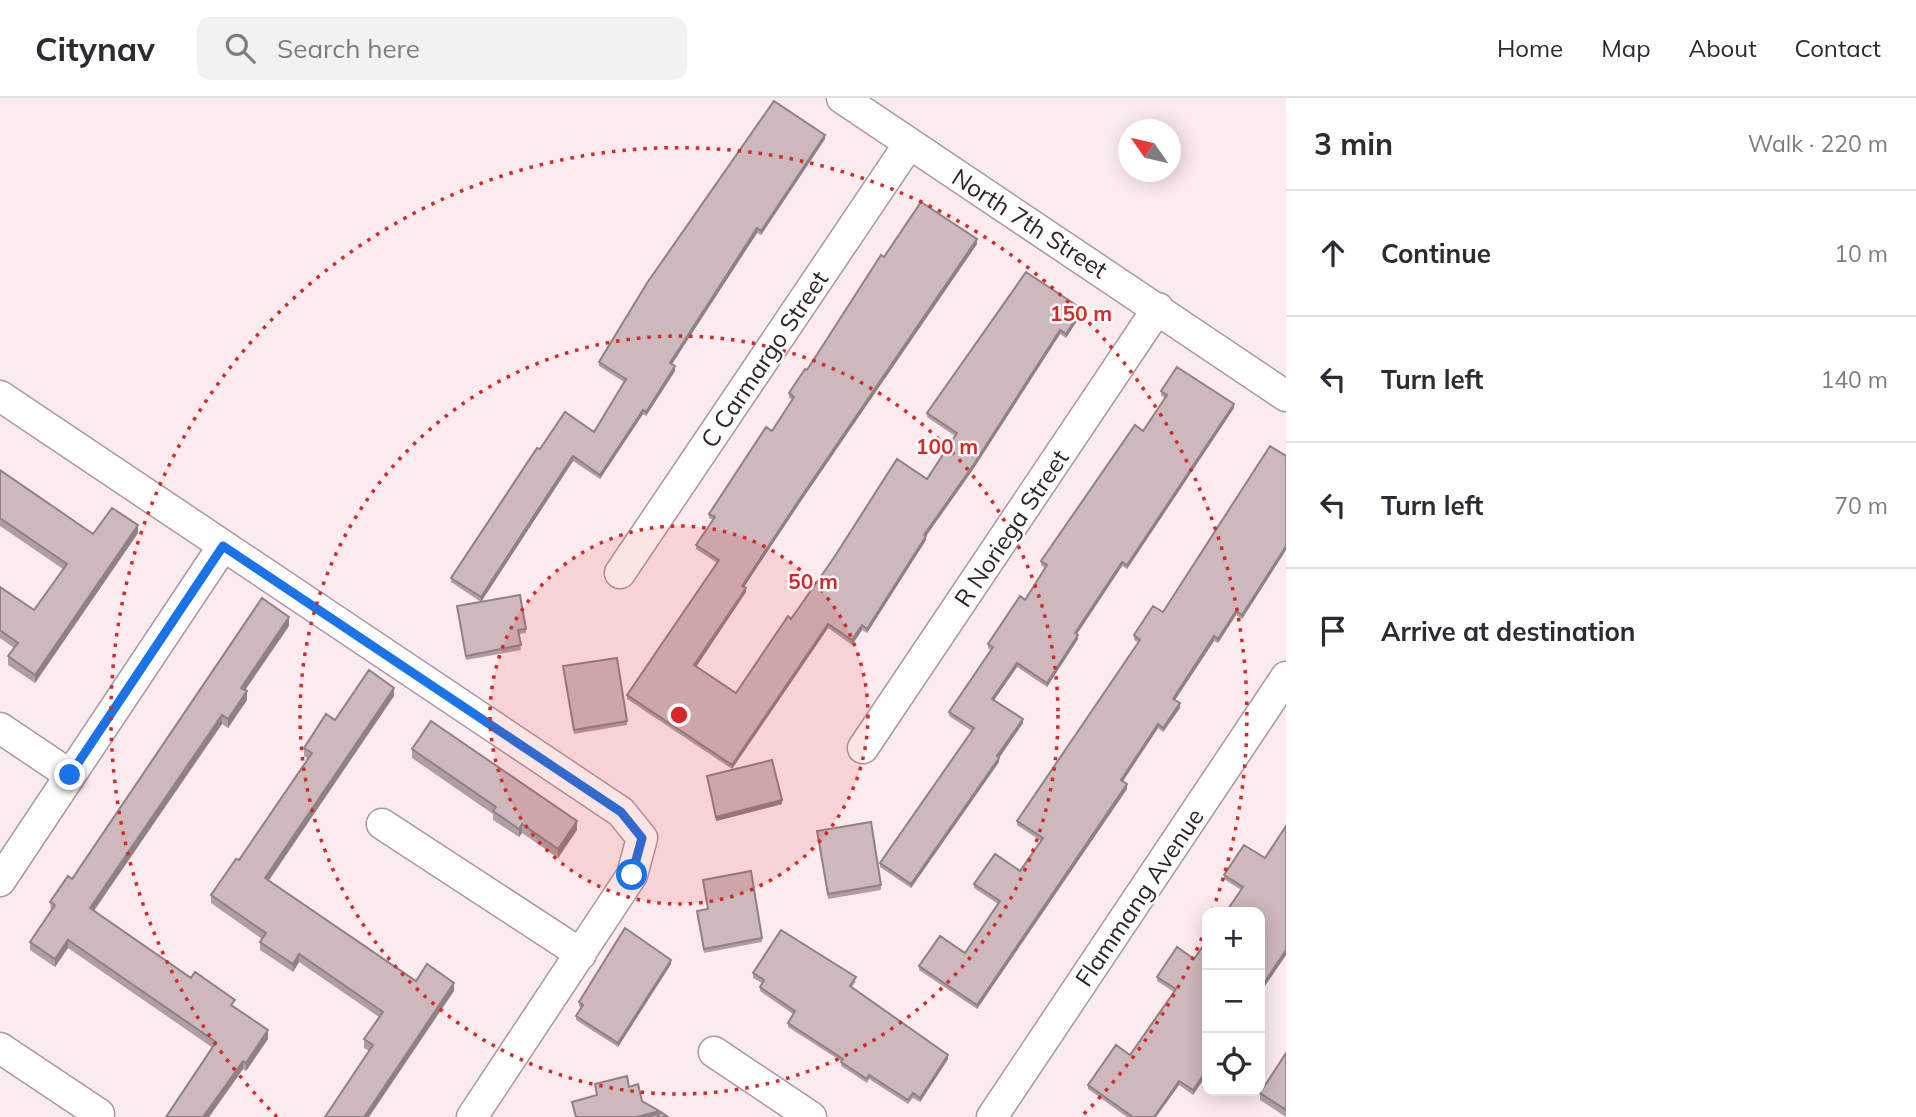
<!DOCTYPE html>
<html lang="en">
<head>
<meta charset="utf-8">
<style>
  :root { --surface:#fff; --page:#f2f2f3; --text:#2b2b33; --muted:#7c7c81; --line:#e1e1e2 }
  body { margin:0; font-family:Mulish,sans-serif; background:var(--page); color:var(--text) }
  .controls { position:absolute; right:21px; bottom:21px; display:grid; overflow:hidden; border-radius:14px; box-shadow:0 4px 18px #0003 }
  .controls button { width:63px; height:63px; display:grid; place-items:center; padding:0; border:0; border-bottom:2px solid var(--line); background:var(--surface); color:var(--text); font:35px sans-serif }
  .compass { position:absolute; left:1118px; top:21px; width:63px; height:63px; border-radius:50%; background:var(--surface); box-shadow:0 4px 18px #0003; rotate:304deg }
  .stop { position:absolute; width:21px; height:21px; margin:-16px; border:5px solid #1a73e8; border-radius:50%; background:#fff }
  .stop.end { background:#1a73e8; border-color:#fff; box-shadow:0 2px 7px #0008 }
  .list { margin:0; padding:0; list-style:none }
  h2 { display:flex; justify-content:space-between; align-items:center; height:91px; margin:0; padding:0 28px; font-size:30px }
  h2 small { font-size:23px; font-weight:400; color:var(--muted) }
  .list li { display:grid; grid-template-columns:46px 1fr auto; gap:21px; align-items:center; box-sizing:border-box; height:126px; padding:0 28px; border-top:2px solid var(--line) }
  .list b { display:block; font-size:26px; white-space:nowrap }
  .list em { font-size:23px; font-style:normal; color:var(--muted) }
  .icon { flex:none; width:38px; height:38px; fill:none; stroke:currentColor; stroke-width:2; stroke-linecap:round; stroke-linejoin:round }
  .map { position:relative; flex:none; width:1286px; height:1019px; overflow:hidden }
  header { display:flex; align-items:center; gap:42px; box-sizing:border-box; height:98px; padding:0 35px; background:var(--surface); border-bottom:2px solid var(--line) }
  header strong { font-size:33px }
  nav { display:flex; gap:38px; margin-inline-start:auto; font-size:24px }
  .search { width:490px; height:63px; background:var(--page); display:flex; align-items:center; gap:18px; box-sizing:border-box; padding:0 24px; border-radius:14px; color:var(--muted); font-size:26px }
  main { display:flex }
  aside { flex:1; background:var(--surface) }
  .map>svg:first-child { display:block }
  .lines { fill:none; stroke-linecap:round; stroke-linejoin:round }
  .minor-casing { stroke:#ac979b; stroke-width:33 }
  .minor { stroke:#fff; stroke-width:30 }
  .wall { fill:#b09ea1 }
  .shaded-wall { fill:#908183 }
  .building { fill:#cdb8bb; stroke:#908183; stroke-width:2 }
  .route { stroke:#1a73e8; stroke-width:9 }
  .ring { fill:none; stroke:#d62828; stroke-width:3.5; stroke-dasharray:3.5 7 }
  .labels { text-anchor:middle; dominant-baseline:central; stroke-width:5; stroke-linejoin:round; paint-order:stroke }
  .street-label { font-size:24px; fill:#2c2426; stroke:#fdfdfd }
  .centre { fill:#d62828; stroke:#fdfdfd; stroke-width:3.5 }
  .ring-label { font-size:21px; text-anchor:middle; font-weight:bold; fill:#d62828; stroke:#fdfdfd; stroke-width:5; stroke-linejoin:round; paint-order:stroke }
</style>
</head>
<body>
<header>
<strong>Citynav</strong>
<div class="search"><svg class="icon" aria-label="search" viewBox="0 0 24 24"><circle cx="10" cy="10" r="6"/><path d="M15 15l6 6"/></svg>Search here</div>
<nav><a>Home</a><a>Map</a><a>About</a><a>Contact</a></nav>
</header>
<main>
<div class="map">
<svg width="1286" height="1019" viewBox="0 0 1286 1019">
  <rect width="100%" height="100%" fill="#fcebee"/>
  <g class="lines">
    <g class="minor-casing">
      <path id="minor" d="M842 0 1286 298
        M0 298 621 714 642 740 632 777 472 1019
        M620 475 909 46
        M0 630 70 677
        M863 650 1158 210
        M382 726 581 856
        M0 783 223 448
        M0 950 99 1016
        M714 954 811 1019
        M992 1019 1286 579"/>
    </g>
    <use href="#minor" class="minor"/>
  </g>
  <path class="wall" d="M825 41 761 137 757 135 672 266 675 273 646 318 643 316 600 381 573 363 481 504 451 484V480L540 351 594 334 624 284 599 268V264Z
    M977 146 801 403 744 489 746 494 696 569 736 595 791 521 927 381 955 338 927 319V315L1082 215 1066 240 1060 236 974 370 926 438V442L867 535 862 532 852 547 828 530 732 671 627 601V597L717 465 696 451V447L713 422 709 420V416L772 333 793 302 789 300V295L807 272 884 159Z
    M1161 293 1234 310 1127 471 1122 468 1077 536 1078 541 1047 589 1017 569 994 602 1023 625 999 660V664L911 790 880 769V765L972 633 949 618V614L991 552 988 550V546L1025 502 1045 470 1041 467V463L1143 333 1165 300 1161 297Z
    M1286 358V452L1242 521 1236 517 1218 545 1214 543 1175 602 1180 610 1163 634 1158 630 1123 683 1127 691 977 911 919 872V868L965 855 998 806 974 790V786L1020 773 1041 743 1017 727V723L1139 545 1134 542V537L1163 514Z
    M0 372 93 436 138 435 35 585 8 567V558L14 550 0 540V489L34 512 63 471 0 428Z
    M457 508 526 531V535L519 536 521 552 466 562Z
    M289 528 245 592 247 602 228 630 222 626 94 813 235 909 268 941 246 973 243 971 209 1019H166L213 950 68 850 55 869 30 852V844L51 813 50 804 72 781Z
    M563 568 627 623V627L574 636Z
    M394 598 269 782 416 883 454 893 369 953 364 950V941L379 919 299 864 293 874 260 852V844L262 841 211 805V797L239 762 308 661 304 658V650L335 622Z
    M412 651 577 732 558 760 522 735 519 739 493 722V716L412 660Z
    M707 678 782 706 716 723Z
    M1286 728V857L1260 895V814L1241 792 1224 781V777L1265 760Z
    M817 733 881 787V792L828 801Z
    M703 782 762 840V844L704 855 697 818V813L708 812Z
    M1207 842V976L1193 997 1179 987 1156 1019H1127L1088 991V987L1130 957 1174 894 1157 883V879L1194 861Z
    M671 866 618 949 576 922V918L581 910 579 908V904Z
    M753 875 856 883 852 889 948 961 920 1004 913 1000 908 1006 869 981 867 985 841 968V963L788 929V925L793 916 760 893V889L762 885 753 880Z
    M1286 955V1019L1260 1002V995Z"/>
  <path class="shaded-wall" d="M825 37V41L761 137V133Z
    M757 130V135L670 269V265Z
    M977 141V146L801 403 742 492V488L801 399Z
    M1082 211V215L1066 240V236Z
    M1060 232V236L974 370 924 441V437Z
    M675 268V273L646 318V314Z
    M1234 306V310L1127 471V467Z
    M643 312V316L600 381V377Z
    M573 358V363L481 504V499Z
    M138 427V435L35 585V577Z
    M926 438V442L867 535V531Z
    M1286 448V452L1242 521V517Z
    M1122 464V468L1075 539V535Z
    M746 490V494L694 572V567Z
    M1236 513V517L1218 545V541Z
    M289 519V528L241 598V590Z
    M828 526V530L732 671V667Z
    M862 527V532L852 547V542Z
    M1078 537V541L1047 589V585Z
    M1214 538V543L1173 605V601Z
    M1017 565V569L992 605V601Z
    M394 590V598L265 788V780Z
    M247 593V602L228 630V621Z
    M1180 605V610L1163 634V630Z
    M222 617V626L90 818V810Z
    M1023 621V625L997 663V658Z
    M1158 626V630L1121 686V682Z
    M999 660V664L911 790V786Z
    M1127 686V691L977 911V907Z
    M782 702V706L716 723V719Z
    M577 723V732L558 760V751Z
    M522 726V735L519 739V731Z
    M68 842V850L55 869V861Z
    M1286 852V857L1260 895V891Z
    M299 856V864L293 874V866Z
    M671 862V866L618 949V945Z
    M454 885V893L369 1019H364Z
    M268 932V941L246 973V965Z
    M948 957V961L920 1004V1000Z
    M243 963V971L209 1019H203Z
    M1207 972V976L1193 997V992Z
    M1179 983V987L1156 1019H1154Z
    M659 1013V1017L653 1019H637Z"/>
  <path class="building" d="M774 3 825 37 761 133 757 130 670 265 675 268 646 314 643 312 600 377 573 358 481 499 451 480 537 350 540 351 565 314 594 334 626 281 599 264 647 185Z
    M921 104 977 141 801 399 742 488 746 490 694 567 736 595 788 518 791 521 833 461 897 361 927 381 957 335 927 315 1026 174 1082 211 1066 236 1060 232 974 366 924 437 926 438 867 531 862 527 852 542 828 526 732 667 627 597 719 462 696 447 715 419 709 416 766 329 772 333 794 299 789 295 805 271 807 272 881 157 884 159Z
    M1177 269 1234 306 1127 467 1122 464 1075 535 1078 537 1047 585 1017 565 992 601 1023 621 997 658 999 660 911 786 880 765 974 630 949 614 993 549 988 546 1020 498 1025 502 1047 467 1041 463 1135 327 1143 333 1167 297 1161 293Z
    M1270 348 1286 358V448L1242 517 1236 513 1218 541 1214 538 1173 601 1180 605 1163 630 1158 626 1121 682 1127 686 977 907 919 868 940 838 965 855 1000 803 974 786 995 756 1020 773 1043 740 1017 723 1140 542 1134 537 1153 508 1163 514Z
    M0 372 93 436 112 410 138 427 35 577 8 558 18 545 0 532V489L34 512 67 466 0 420Z
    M520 497 526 531 518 532 521 547 466 558 457 508Z
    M262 500 289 519 241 590 247 593 228 621 222 617 90 810 191 880 195 874 235 902 231 907 268 932 246 965 243 963 203 1019H166L216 944 68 842 55 861 30 844 55 807 50 804 68 778 72 781Z
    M617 560 627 623 574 632 563 568Z
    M369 572 394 590 265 780 416 883 427 866 454 885 364 1019H325L373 947 364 941 383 914 299 856 293 866 260 844 266 835 211 797 236 761 239 762 312 655 304 650 326 616 335 622Z
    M431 623 577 723 558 751 522 726 519 731 493 713 496 709 412 651Z
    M772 662 782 702 716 719 707 678Z
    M871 724 881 787 828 796 817 733Z
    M1286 728V852L1260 891V814H1226L1243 789 1224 777 1244 747 1265 760Z
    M751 773 762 840 704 851 697 813 708 811 703 782Z
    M625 830 671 862 618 945 576 918 583 907 579 904Z
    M781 832 856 879 850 888 948 957 920 1000 913 995 908 1002 869 977 867 981 841 964 843 961 788 925 795 913 760 889 764 882 753 875Z
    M1207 842V972L1193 992 1179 983 1154 1019H1133L1088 987 1116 947 1130 957 1176 891 1157 879 1177 849 1194 861Z
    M1286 955V1012L1260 995Z
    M627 978 629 989 638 986 642 1003 659 1013 637 1019H576L572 1004 597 997 595 986Z
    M661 1014 668 1019H657Z"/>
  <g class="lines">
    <path class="route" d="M70 677 223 448 621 714 642 740 632 777"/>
  </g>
  <circle cx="679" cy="617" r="189" fill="#d62828" fill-opacity=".12"/>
  <g class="ring">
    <circle cx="679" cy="617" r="189"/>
    <circle cx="679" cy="617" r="379"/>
    <path d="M1206 830A568 568 0 0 1 1081 1019M277 1019A568 568 0 1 1 1213 811"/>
  </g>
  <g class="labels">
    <g class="street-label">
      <text transform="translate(1030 125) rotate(33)">North 7th Street</text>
      <text transform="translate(764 261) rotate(-56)">C Carmargo Street</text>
      <text transform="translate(1011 430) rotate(-56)">R Noriega Street</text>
      <text transform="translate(1139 799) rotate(-56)">Flammang Avenue</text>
    </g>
  </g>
  <circle cx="679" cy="617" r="10" class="centre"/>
  <g class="ring-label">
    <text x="1081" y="223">150 m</text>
    <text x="947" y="356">100 m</text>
    <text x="813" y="491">50 m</text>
  </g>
</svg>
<div class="controls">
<button>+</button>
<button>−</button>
<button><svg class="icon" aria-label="locate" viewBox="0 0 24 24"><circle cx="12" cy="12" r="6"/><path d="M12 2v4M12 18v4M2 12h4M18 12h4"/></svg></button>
</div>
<svg class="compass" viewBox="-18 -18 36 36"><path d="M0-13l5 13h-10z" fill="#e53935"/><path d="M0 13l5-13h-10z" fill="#7c7c81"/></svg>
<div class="stop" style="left:632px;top:777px"></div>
<div class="stop end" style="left:70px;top:677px"></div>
</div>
<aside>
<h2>3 min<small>Walk · 220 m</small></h2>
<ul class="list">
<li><svg class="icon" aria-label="ahead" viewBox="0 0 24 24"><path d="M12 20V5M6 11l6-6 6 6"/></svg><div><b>Continue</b></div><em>10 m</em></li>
<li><svg class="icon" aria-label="left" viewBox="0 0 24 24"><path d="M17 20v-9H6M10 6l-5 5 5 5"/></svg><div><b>Turn left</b></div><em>140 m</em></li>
<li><svg class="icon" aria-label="left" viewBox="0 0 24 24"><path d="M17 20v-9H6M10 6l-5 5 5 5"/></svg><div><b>Turn left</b></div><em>70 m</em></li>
<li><svg class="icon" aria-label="arrive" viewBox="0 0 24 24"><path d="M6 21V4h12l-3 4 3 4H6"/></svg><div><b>Arrive at destination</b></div></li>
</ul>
</aside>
</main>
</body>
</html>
